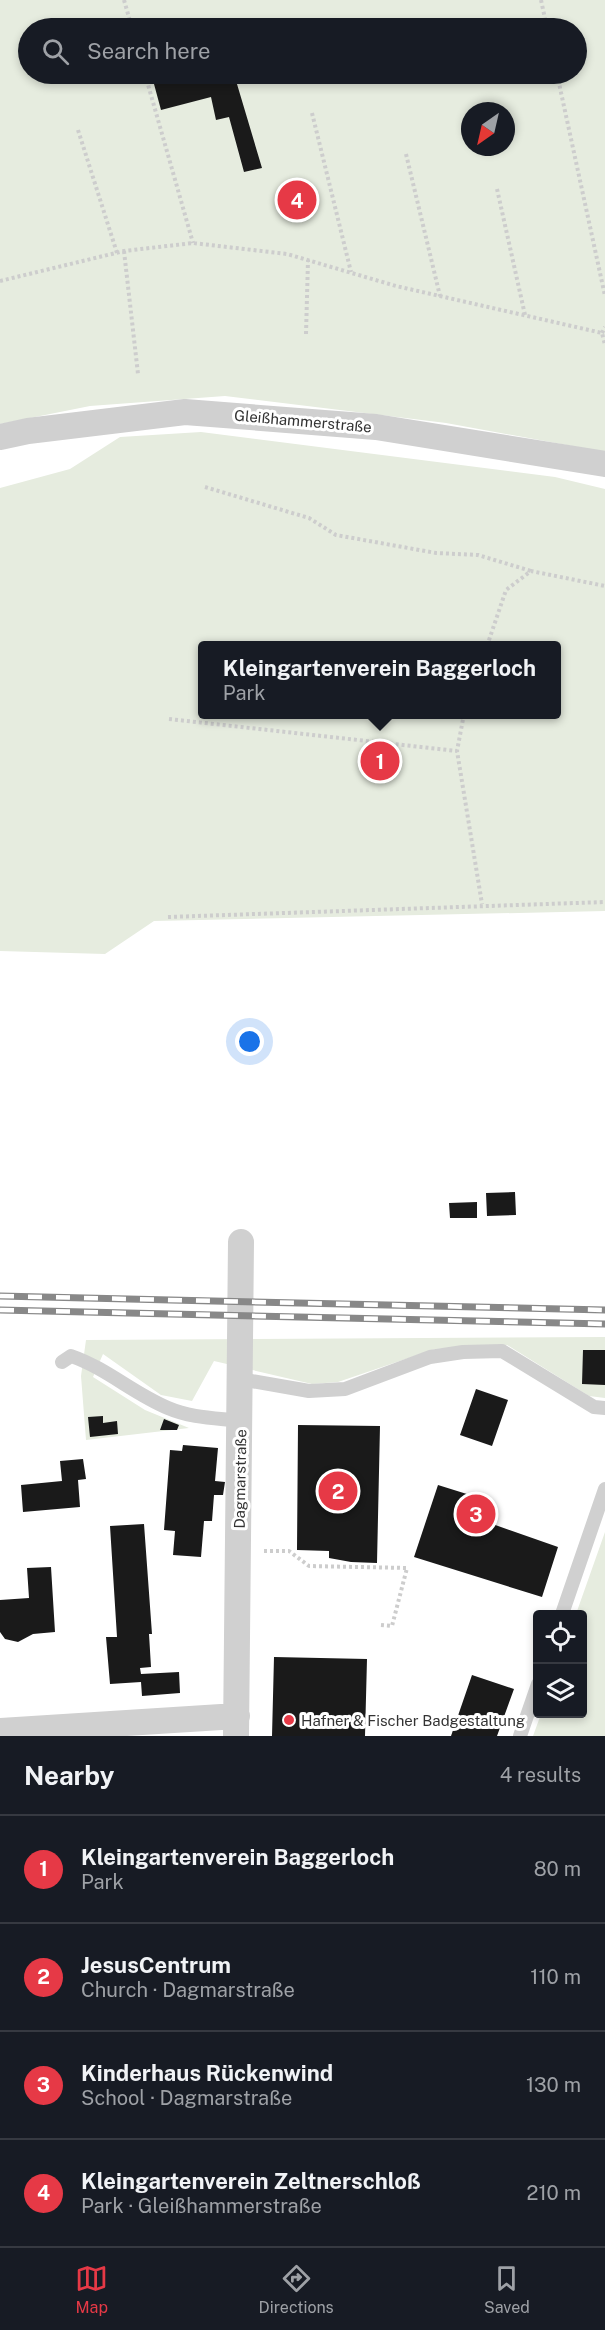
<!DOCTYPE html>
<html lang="en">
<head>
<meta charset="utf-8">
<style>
  :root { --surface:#171b24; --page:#20242c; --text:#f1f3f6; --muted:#9ea1a6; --line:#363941; --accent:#e63946 }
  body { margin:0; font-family:"Public Sans",sans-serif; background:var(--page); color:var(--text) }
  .controls { position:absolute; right:18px; bottom:18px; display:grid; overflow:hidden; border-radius:6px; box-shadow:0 3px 9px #0003 }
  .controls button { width:54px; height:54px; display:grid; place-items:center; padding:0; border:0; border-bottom:2px solid var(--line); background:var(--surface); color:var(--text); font:30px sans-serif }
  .compass { position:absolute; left:461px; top:102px; width:54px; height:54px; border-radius:50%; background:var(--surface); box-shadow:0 3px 9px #0003; rotate:214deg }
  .you { position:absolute; left:250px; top:1042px; width:21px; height:21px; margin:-15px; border:4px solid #fff; border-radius:50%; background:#1a73e8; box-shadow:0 0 0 9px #1a73e833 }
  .badge { display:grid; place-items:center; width:39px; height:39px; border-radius:50%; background:var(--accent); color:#fff; font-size:20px; font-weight:700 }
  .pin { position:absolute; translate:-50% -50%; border:3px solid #fff; box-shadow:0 2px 6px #0006 }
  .popup { position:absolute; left:198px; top:641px; width:363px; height:78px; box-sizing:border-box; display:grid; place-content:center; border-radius:6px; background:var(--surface); filter:drop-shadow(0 2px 4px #0005); font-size:20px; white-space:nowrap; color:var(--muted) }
  .popup b { font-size:22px; color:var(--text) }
  .popup::after { content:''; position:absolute; left:50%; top:100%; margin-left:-12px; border:12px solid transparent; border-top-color:var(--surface) }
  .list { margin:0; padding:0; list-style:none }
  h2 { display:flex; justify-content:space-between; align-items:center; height:78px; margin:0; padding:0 24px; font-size:26px }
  h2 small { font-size:20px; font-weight:400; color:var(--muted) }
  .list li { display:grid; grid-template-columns:39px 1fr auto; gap:18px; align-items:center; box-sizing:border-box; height:108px; padding:0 24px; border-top:2px solid var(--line) }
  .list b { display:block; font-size:22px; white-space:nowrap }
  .list p { margin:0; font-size:20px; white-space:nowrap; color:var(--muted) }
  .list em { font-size:20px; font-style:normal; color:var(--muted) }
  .icon { flex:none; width:33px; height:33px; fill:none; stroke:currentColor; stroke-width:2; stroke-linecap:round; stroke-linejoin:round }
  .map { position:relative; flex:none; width:605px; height:1736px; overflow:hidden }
  .search { position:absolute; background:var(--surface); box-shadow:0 3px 9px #0003; left:18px; right:18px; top:18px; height:66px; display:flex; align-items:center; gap:15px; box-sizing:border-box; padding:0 21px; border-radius:33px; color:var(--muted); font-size:22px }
  .sheet { height:510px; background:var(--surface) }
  nav { display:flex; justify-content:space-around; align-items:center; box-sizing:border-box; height:84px; border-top:2px solid var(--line); background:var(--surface); font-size:16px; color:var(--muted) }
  nav a { display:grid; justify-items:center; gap:3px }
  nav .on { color:var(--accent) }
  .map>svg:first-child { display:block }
  .green { fill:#e6ecdf; fill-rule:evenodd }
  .building { fill:#1a1a1a }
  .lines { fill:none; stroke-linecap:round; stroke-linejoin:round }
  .path { stroke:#cdcdcd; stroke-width:4; stroke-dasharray:3 3; stroke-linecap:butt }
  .service { stroke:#d0d0d0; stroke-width:14 }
  .minor { stroke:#d0d0d0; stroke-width:26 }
  .rail-casing { stroke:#888; stroke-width:7 }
  .rail { stroke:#fff; stroke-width:4.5; stroke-dasharray:14; stroke-linecap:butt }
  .poi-dot { fill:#e63946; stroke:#fff; stroke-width:2 }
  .labels { text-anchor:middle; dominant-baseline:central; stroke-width:6; stroke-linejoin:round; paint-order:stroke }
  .street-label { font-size:15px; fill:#333; stroke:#fff }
  .poi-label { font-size:15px; fill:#333; stroke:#fff; text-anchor:start }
</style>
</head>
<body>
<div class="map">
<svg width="605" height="1736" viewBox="0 0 605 1736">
  <rect width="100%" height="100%" fill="#fff"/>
  <path class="green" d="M0 0H605V452L446 423 225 396 90 406 0 424ZM28 28H576V74H28ZM470 111H506V147H470Z
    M201 432 555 477 605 489V911L154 921 105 954 0 951V488L70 469 120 437ZM203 646H557V714H203Z
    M605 1337V1398L589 1396 507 1345 435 1349 338 1382 312 1384 214 1361 192 1401 161 1395 103 1354 93 1377 145 1410 189 1428 86 1440 81 1376 86 1340Z
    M605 1532V1736H533L541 1714H582V1614H576Z"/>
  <path class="building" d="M195 74H234L262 168 244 172 229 117 216 120 211 97 161 110 154 84Z
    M515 1192 516 1215 487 1216 486 1193Z
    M477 1202V1218H450L449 1203Z
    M583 1350H605V1385L582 1384Z
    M476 1389 508 1400 492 1446 460 1435Z
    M103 1416V1423L117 1421 118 1434 90 1437 88 1417Z
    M164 1419 179 1425 177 1430H160Z
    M298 1425 380 1426 377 1563 351 1562 329 1558V1551L297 1550Z
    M183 1445 218 1448 215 1481 225 1482 223 1495H214L212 1521H204L201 1557 173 1555 175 1531 164 1530 170 1450 182 1451Z
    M83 1459 86 1479 78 1480 80 1507 23 1512 21 1485 62 1481 60 1461Z
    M438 1485 470 1495 464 1514 558 1547 542 1597 414 1557Z
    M144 1524 152 1634H149L151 1667 140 1668 141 1674 179 1672 180 1693 142 1696 141 1682 110 1684 106 1637H117L110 1526Z
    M51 1567 55 1632 33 1634 18 1642 5 1639 0 1632V1600L29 1598 27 1568Z
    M274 1657 367 1659 365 1736H272Z
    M472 1675 514 1689 497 1736H451Z"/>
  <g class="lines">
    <path class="path" d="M124 0 132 28
      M541 0 547 28
      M145 74 193 243
      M557 74 605 296
      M312 113 351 272
      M78 130 117 253
      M406 154 440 296
      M497 189 525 315
      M124 251 138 374
      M0 281 124 251 193 243 287 254 396 286 602 333 605 345
      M602 333 605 327
      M306 334 308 260
      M205 487 309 518 336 535 436 553 478 555 531 571
      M487 646 506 590 531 571 605 586
      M464 714 457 751 482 904
      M169 719 457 751
      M168 917 605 902
      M264 1551H289L309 1566 407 1568 392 1626 381 1625"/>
    <path class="service" d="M62 1362 71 1356C106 1368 134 1394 168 1408 191 1418 217 1418 241 1421
      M240 1379 309 1391 345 1389 430 1357 463 1352 502 1351 594 1407 605 1408
      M562 1614 605 1489
      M520 1736 538 1684"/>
    <path class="minor" d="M0 437 28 431 185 412 376 427 605 464
      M0 1731 237 1716
      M236 1736 241 1242"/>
    <g class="rail-casing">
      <path id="rail" d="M0 1296 605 1310
        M0 1310 605 1324"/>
    </g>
    <use href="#rail" class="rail"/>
  </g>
  <circle class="poi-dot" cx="289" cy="1720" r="6"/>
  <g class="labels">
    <g class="street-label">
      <text transform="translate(303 421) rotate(5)">Gleißhammerstraße</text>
      <text transform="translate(240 1479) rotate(-89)">Dagmarstraße</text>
    </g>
    <g class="poi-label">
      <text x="301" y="1720">Hafner &amp; Fischer Badgestaltung</text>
    </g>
  </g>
</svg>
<div class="controls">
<button><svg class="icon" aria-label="locate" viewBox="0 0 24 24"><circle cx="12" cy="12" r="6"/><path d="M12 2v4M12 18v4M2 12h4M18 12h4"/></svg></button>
<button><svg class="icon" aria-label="layers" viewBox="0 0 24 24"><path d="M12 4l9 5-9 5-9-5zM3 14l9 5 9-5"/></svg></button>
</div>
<svg class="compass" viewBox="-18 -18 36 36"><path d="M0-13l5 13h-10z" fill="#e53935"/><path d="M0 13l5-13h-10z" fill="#9ea1a6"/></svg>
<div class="you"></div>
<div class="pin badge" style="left:380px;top:761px">1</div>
<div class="popup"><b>Kleingartenverein Baggerloch</b>Park</div>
<div class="pin badge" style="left:338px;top:1491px">2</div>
<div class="pin badge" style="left:476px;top:1514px">3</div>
<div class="pin badge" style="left:297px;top:200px">4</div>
<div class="search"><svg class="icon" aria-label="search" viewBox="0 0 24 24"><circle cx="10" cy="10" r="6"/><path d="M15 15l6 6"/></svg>Search here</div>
</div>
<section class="sheet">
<h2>Nearby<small>4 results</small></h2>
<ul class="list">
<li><span class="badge">1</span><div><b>Kleingartenverein Baggerloch</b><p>Park</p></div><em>80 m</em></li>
<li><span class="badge">2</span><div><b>JesusCentrum</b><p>Church · Dagmarstraße</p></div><em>110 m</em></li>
<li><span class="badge">3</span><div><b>Kinderhaus Rückenwind</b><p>School · Dagmarstraße</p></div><em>130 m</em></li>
<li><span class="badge">4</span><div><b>Kleingartenverein Zeltnerschloß</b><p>Park · Gleißhammerstraße</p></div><em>210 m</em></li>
</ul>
</section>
<nav>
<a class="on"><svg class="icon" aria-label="map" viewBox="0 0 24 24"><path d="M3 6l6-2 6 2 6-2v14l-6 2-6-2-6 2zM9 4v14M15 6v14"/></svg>Map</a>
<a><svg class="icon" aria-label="directions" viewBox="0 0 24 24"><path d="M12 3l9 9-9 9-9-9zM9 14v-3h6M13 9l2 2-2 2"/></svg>Directions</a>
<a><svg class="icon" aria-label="saved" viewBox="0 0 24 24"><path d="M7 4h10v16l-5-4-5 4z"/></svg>Saved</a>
</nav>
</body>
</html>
